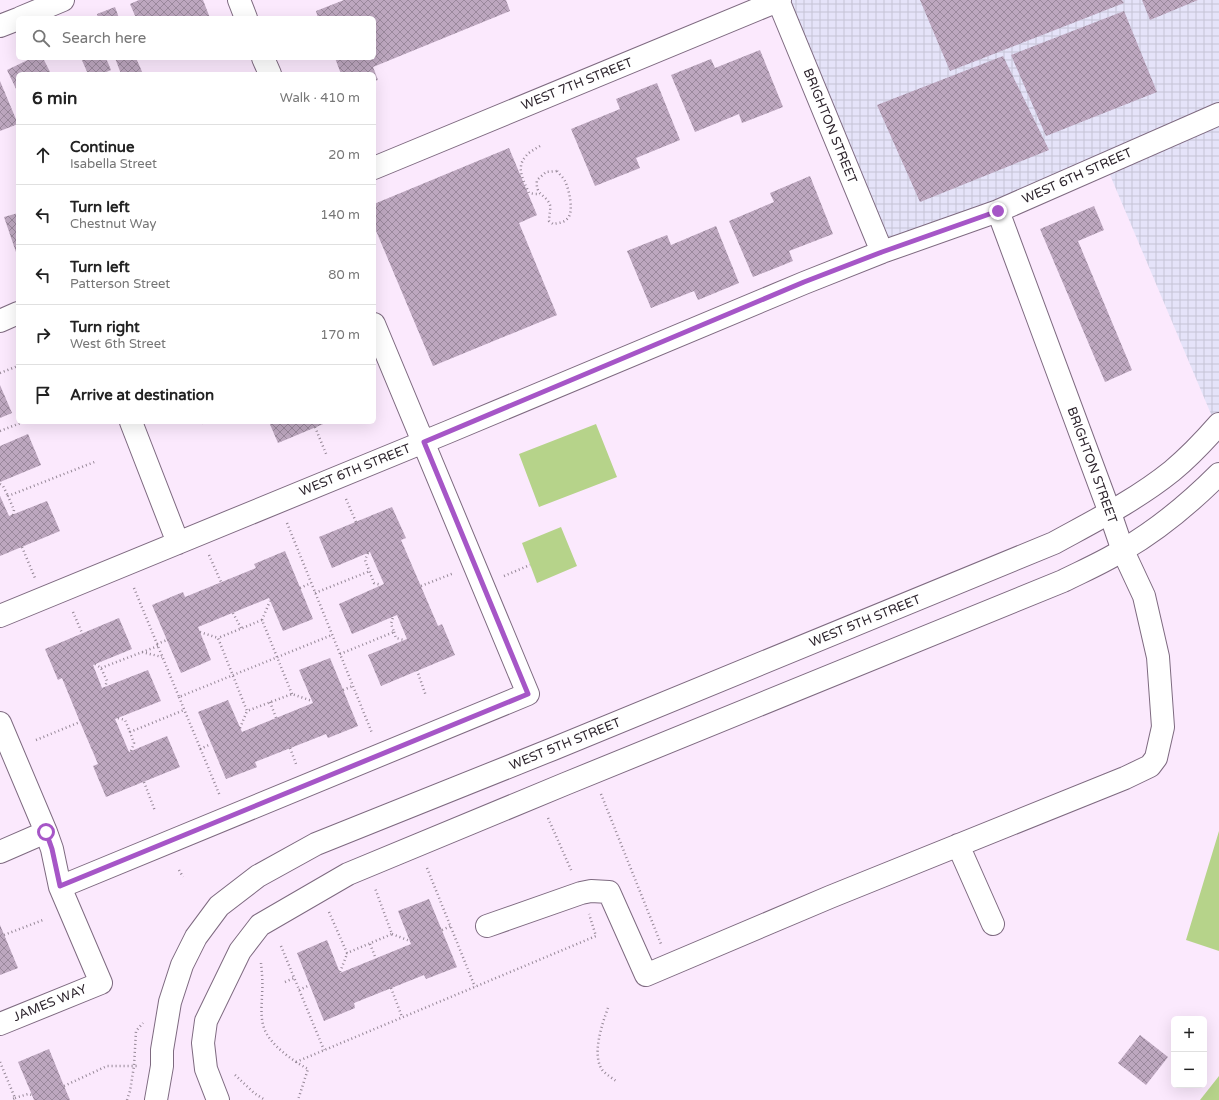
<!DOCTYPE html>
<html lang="en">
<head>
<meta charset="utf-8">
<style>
  :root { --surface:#fff; --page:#f6f6f6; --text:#222; --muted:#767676; --line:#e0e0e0 }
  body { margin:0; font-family:"Varela Round",sans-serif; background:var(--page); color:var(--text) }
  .controls { position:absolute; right:12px; bottom:12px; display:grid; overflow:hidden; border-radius:6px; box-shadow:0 4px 16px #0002 }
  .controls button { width:36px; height:36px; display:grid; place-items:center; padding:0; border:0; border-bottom:1px solid var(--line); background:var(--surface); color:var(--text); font:20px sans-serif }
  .stop { position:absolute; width:12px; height:12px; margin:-9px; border:3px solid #a656c7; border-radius:50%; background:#fff }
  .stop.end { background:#a656c7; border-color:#fff; box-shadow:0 1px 4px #0008 }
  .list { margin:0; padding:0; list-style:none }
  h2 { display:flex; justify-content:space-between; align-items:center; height:52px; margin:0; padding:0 16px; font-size:17px }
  h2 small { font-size:13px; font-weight:400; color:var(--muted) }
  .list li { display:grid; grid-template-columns:26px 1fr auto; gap:12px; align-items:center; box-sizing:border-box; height:60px; padding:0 16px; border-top:1px solid var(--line) }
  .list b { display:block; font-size:15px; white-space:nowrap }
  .list p { margin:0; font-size:13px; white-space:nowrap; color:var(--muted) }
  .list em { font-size:13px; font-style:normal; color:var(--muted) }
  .icon { flex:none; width:22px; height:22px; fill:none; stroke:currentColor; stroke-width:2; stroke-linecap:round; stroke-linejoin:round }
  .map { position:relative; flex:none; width:1219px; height:1100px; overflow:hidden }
  .search { position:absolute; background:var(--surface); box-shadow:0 4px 16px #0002; left:16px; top:16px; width:360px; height:44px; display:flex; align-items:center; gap:10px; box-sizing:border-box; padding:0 14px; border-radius:6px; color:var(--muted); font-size:15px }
  .panel { position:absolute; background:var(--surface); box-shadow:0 4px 16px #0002; left:16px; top:72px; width:360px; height:352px; border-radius:6px }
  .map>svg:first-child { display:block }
  .industrial { fill:url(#industrial-grid) }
  .green { fill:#b6d38a }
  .building { fill:url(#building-cross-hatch) }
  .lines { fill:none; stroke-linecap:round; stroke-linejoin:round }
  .minor-casing { stroke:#7e6a80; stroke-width:24 }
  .major-casing { stroke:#7e6a80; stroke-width:24 }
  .path { stroke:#958796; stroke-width:2.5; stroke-dasharray:1 3; stroke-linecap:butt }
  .minor { stroke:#fff; stroke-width:22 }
  .major { stroke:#fff; stroke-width:22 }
  .route { stroke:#a656c7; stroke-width:5 }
  .labels { text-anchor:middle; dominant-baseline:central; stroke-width:3.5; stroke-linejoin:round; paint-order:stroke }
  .street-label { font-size:13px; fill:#2d242d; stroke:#fff }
</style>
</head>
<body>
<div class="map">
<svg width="1219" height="1100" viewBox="0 0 1219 1100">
  <defs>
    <pattern id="industrial-grid" width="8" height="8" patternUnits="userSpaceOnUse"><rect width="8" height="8" fill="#e5e3f9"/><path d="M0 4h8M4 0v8" fill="none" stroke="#c5c3d6"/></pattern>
    <pattern id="building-cross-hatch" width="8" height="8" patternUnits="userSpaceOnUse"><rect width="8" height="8" fill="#bda7bf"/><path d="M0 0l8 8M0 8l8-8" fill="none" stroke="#9a889c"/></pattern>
  </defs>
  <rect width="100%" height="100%" fill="#fbe9fd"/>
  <path class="industrial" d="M778 0H1219V433L1105 163 882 252Z"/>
  <path class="green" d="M596 424 617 477 539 507 519 454Z
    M561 527 577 566 537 583 522 543Z
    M1219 831V951L1186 940Z
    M1219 1076V1100H1200Z"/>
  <path class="building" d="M139 0H203L210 18H136L130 4Z
    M344 0H506L510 11 373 67 378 80 374 81V74H341L335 58H374V18H318L316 11Z
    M920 0H1122L1124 3 950 71Z
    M1142 0H1198L1150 20Z
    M115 7 119 18H98L97 14Z
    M1124 11 1157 92 1046 136 1011 55Z
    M760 50 783 107 742 123 739 114 695 132 671 75 711 59 715 68Z
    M1003 56 1049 150 920 202 877 105Z
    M32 58H43L51 74H18V93L7 70Z
    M81 58H106L111 70 102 74H88Z
    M115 58H136L143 74H121Z
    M0 81 18 124 0 131Z
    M657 83 680 140 636 158 640 168 595 186 571 129 620 109 616 99Z
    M509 148 537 215 519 223 557 315 433 366 374 226V204Z
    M810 176 833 234 789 251 793 261 753 277 729 221 774 202 770 193Z
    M1094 206 1104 230 1078 241 1132 370 1105 382 1040 229Z
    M18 213V258L4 217Z
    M716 226 739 283 698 300 694 291 651 308 627 251 667 235 671 245Z
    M0 385 12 413 0 418Z
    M269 422H328L278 443Z
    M28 434 41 465 0 482V446Z
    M0 496 9 516 47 501 60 531 0 556Z
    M392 507 406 538 401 540 438 626 442 624 455 655 381 686 368 655 407 639 397 615 352 634 339 604 384 584 370 552 332 568 319 537Z
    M285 551 313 619 283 631 269 598 198 627 211 660 181 673 152 605 183 592 185 597 256 568 254 564Z
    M119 618 132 649 93 665 102 688 148 670 161 701 115 719 129 752 167 736 180 767 106 797 93 766 98 764 80 722 62 678 58 680 45 649Z
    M330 658 358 726 328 738 326 734 255 762 257 767 226 779 198 712 228 700 242 732 313 703 299 670Z
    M429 899 457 967 426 979 424 975 354 1003 355 1008 324 1021 297 953 327 940 340 973 411 944 398 911Z
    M0 925 18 968 0 975Z
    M1140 1035 1168 1057 1146 1085 1118 1063Z
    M49 1049 64 1086 70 1100H34L32 1095 18 1062Z"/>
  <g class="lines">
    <g class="minor-casing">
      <path id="minor" d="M239 0 246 18
        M778 0 882 252
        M20 18 63 0
        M0 26 18 19
        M263 58 270 74
        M374 168 780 0
        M0 321 18 313
        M131 422 178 543
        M0 616 448 432 804 283 882 252 998 211 1219 114
        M0 723 46 832 52 849 60 887 101 983 0 1024
        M958 845 993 924
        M0 852 46 832
        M60 887 528 694 374 324
        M487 926 581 893 591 891 609 892 646 975 830 897 1125 778 1150 766 1156 758 1163 727 1158 657 1144 596 1123 551 1110 513 998 211"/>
    </g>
    <g class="major-casing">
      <path id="major" d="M156 1100 162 1066V1050L170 1002 182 965 196 937 219 906 258 876 316 844 553 749 1054 543C1094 521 1136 500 1172 471 1189 457 1205 440 1219 424
        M218 1100 206 1069 203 1043 206 1021 240 951 260 925 348 874 565 784 1063 581C1083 571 1104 562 1123 550 1159 529 1190 503 1219 474"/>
    </g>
    <path class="path" d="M540 146C535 149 529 152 526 156 515 168 524 181 529 193L535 194H540
      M557 171C559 174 563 177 565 181 569 189 574 211 568 218 564 223 558 223 553 224L549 221C549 215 551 210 550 205 546 194 535 196 537 180L546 172Z
      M0 373 18 366
      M202 423 205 422
      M315 427 327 456
      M0 431 23 422
      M0 484 3 486 8 496
      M346 499 356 522
      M13 515 14 510 8 496 97 461
      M287 523 372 733
      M22 547 35 578
      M368 553 365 560 374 583 381 585
      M209 555 221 582
      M504 576 530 565
      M421 586 454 573
      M134 588 179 697 332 635
      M300 588 311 583
      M315 593 370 571
      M73 612 82 633
      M233 613 241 628
      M262 620 270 601
      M200 632 218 638
      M394 632 396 638 404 640
      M157 644 167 640
      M142 652 162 657
      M340 654 394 632 391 624 393 617
      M95 664 101 668 107 681 105 687
      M101 668 158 646
      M417 670 426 696
      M343 690 353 686
      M292 694 262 620 218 638 247 711 292 694 312 701
      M179 697 220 796
      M270 702 276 718
      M118 718 125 720 130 732
      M240 728 247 711
      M36 740 80 722
      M290 748 296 764
      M200 749 211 744
      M131 751 134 743 130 732 184 710
      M144 782 155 811
      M601 794 661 944
      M548 818 572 872
      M427 868 475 987
      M179 870 183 877
      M329 912 347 953 392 934 375 888
      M442 930 451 926
      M392 934 410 941
      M4 935 43 920
      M370 944 376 959
      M281 946 324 1050
      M261 963C262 973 263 984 262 994 262 1005 260 1016 264 1028 270 1045 293 1061 308 1069L298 1100
      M340 972 347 954
      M285 982 294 978
      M391 988 402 1017
      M299 990 310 985
      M608 1008C602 1024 591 1056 603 1071 607 1075 612 1078 616 1081
      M0 1062 15 1098 11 1100
      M296 1062 596 936 589 914
      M235 1075 254 1093 265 1100
      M64 1086 107 1066H139
      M15 1098 28 1094 32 1095
      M127 1100 130 1091 134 1066 136 1031 143 1023"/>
    <use href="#minor" class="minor"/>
    <use href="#major" class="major"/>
  </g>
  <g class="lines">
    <path class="route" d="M46 832 52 849 60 886 528 694 424 442 804 282 882 252 998 211"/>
  </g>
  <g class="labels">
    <g class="street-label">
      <text transform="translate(577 84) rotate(-22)">WEST 7TH STREET</text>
      <text transform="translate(830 126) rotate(68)">BRIGHTON STREET</text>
      <text transform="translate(1077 176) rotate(-24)">WEST 6TH STREET</text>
      <text transform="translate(1092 465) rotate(70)">BRIGHTON STREET</text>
      <text transform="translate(355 470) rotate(-22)">WEST 6TH STREET</text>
      <text transform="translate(865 621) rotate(-22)">WEST 5TH STREET</text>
      <text transform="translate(565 744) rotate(-22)">WEST 5TH STREET</text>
      <text transform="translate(50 1003) rotate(-22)">JAMES WAY</text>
    </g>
  </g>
</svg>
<div class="controls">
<button>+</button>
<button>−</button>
</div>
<div class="stop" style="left:46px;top:832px"></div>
<div class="stop end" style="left:998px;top:211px"></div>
<div class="search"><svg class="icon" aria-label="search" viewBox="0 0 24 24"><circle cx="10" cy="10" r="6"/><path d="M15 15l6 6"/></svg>Search here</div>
<section class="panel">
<h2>6 min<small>Walk · 410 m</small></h2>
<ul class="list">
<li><svg class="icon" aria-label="ahead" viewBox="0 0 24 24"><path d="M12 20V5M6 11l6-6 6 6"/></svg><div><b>Continue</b><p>Isabella Street</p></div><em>20 m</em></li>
<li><svg class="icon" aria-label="left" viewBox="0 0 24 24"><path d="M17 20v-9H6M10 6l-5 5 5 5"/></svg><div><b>Turn left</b><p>Chestnut Way</p></div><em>140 m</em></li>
<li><svg class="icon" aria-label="left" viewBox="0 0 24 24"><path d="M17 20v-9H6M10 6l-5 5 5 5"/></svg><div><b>Turn left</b><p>Patterson Street</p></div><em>80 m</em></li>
<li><svg class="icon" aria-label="right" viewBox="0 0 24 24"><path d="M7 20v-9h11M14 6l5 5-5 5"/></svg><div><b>Turn right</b><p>West 6th Street</p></div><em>170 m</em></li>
<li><svg class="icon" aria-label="arrive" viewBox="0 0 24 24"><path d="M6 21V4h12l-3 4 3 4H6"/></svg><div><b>Arrive at destination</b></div></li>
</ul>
</section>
</div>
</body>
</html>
